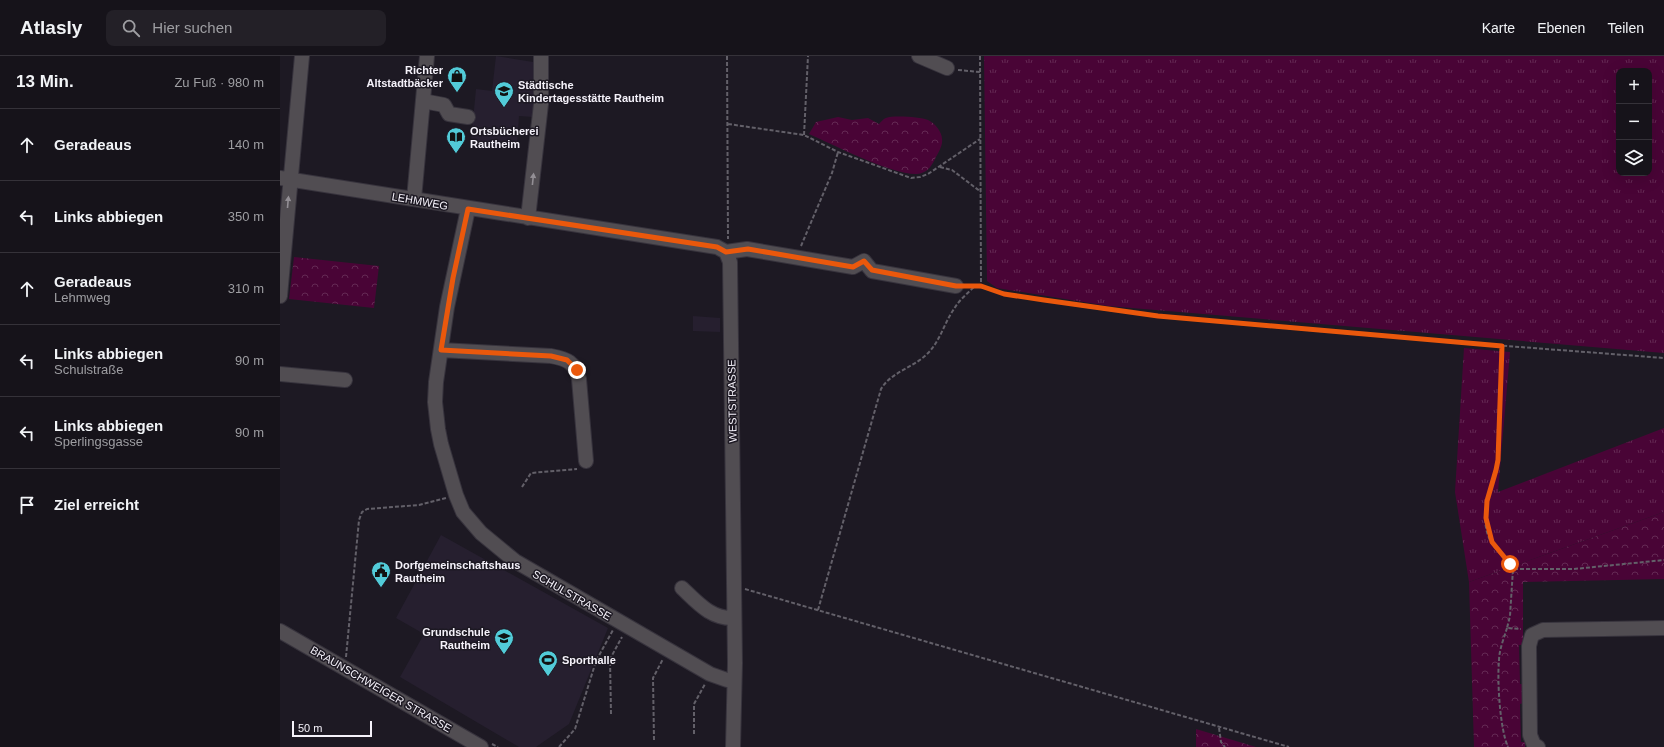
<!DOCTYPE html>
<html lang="de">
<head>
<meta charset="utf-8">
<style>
  :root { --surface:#16131a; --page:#232027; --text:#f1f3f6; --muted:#9e9ea2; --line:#353239 }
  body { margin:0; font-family:Helvetica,sans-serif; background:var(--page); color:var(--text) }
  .controls { position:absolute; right:12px; top:12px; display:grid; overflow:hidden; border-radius:8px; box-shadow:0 4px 16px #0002 }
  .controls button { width:36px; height:36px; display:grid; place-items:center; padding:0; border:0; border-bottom:1px solid var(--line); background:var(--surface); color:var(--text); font:20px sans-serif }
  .scale { position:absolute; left:12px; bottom:10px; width:80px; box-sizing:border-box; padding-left:4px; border:2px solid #f5f2fa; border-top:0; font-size:11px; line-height:14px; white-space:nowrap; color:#f5f2fa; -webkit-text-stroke:3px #1d1923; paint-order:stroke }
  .stop { position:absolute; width:12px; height:12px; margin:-9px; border:3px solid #ea580c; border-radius:50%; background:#fff }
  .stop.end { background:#ea580c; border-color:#fff; box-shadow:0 1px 4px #0008 }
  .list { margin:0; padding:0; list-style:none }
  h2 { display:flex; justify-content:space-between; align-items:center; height:52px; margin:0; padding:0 16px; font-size:17px }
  h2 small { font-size:13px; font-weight:400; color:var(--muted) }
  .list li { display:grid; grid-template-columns:26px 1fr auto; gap:12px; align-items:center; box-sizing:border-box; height:72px; padding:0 16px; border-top:1px solid var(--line) }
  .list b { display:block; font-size:15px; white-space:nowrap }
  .list p { margin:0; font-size:13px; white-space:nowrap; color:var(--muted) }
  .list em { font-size:13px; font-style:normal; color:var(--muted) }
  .icon { flex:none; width:22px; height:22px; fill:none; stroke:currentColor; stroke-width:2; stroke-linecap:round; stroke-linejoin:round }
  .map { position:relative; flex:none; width:1384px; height:691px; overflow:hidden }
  header { display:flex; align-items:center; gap:24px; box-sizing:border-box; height:56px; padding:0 20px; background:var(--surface); border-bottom:1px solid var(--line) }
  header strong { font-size:19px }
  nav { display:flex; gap:22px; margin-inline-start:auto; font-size:14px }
  .search { width:280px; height:36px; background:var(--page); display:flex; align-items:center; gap:10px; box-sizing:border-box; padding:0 14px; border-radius:8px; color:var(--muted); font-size:15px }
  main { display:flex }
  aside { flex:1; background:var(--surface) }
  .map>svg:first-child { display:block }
  .built { fill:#261f2f }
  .grass { fill:url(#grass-tufts); fill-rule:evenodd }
  .forest { fill:url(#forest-crowns) }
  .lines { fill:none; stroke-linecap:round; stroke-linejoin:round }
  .minor-casing { stroke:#37333d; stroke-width:16 }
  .path { stroke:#636069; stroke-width:2; stroke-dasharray:4 2; stroke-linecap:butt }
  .minor { stroke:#514d52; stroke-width:14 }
  .oneway { fill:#938f95 }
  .route { stroke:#ea580c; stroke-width:5 }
  .labels { text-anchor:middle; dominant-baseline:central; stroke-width:3; stroke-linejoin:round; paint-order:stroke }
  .poi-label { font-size:11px; font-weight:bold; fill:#f5f2fa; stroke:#1d1923; text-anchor:start }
  .street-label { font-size:11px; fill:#f5f2fa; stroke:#1d1923 }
</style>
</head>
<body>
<header>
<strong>Atlasly</strong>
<div class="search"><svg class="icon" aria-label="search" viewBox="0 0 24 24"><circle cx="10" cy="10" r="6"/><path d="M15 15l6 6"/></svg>Hier suchen</div>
<nav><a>Karte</a><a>Ebenen</a><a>Teilen</a></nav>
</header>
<main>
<aside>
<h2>13 Min.<small>Zu Fuß · 980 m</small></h2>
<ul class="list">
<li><svg class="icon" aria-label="ahead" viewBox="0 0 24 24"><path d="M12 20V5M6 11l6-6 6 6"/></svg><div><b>Geradeaus</b></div><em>140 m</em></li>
<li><svg class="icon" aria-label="left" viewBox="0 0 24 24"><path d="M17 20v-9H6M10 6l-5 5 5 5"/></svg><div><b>Links abbiegen</b></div><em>350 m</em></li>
<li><svg class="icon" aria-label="ahead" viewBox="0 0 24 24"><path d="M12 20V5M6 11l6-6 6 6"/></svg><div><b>Geradeaus</b><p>Lehmweg</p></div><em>310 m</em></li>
<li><svg class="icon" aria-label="left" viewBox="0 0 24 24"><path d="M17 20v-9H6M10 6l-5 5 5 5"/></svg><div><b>Links abbiegen</b><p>Schulstraße</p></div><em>90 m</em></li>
<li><svg class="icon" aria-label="left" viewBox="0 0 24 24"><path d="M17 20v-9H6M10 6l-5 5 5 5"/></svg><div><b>Links abbiegen</b><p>Sperlingsgasse</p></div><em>90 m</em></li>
<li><svg class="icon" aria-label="arrive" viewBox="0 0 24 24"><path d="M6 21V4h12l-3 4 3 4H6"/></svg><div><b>Ziel erreicht</b></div></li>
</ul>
</aside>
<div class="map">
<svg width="1384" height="691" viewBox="0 0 1384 691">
  <defs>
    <pattern id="grass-tufts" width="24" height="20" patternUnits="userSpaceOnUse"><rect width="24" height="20" fill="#490436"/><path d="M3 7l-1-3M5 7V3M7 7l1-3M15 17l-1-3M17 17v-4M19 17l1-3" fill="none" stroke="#642954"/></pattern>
    <pattern id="forest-crowns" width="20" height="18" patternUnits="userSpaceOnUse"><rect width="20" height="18" fill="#490436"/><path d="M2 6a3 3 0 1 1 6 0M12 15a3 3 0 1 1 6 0" fill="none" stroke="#642954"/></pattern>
  </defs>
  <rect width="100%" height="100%" fill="#1d1923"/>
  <path class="built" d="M216 0 253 6V61L239 60 237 89 191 85 196 33 212 35Z
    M413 260 440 262V276L413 275Z
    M161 479 328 572 289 668 256 691H239L120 621 144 578 116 562Z"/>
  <path class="grass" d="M704 0H1384V297L828 250 717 232 707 225ZM1339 15H1369V117H1339Z
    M1184 292 1230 296 1218 436 1384 372V456L1189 526 1175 436Z"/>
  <path class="forest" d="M558 61 572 64 588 62 599 68C601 66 603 63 606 62 614 59 640 61 648 64 655 67 662 76 662 83 663 90 658 97 655 103 651 111 647 117 637 118 612 119 554 89 529 78L536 66Z
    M14 201 99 210 94 252 9 243Z
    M1384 456V523L1243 526V589H1239L1240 628H1244V647L1240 648 1241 686H1245V691H1194L1189 526Z
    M916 673 976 691H916Z"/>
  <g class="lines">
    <g class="minor-casing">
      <path id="minor" d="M639 0 667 12
        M143 45 164 49 169 58 188 61
        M0 122 437 191 446 196 467 193 573 211 584 205 592 215 676 230
        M134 143 147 0
        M188 153 167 251 156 326 155 346 158 373 161 388 176 439 183 456 201 477 235 505 430 618 447 624H454
        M248 162 261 48V0
        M446 196 450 206 455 607 453 691
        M0 240 22 0
        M161 294 271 300C287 303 295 306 299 323L306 405
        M0 318 65 324
        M402 532C418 547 431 563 454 562
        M0 575 201 691
        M1258 691 1254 689 1250 679 1249 590 1252 579 1263 574 1384 572"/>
    </g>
    <path class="path" d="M447 0 448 183
      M700 0 701 230
      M678 14 700 16
      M448 68 524 79 558 96 631 122 640 121 648 118 700 83
      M524 79 528 0
      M660 111 672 114 701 136
      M521 190 552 117 558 96
      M687 230C705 230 721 237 738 240 785 248 831 255 878 260 1046 277 1215 289 1384 302
      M1222 290 1217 404C1215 431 1196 458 1211 486 1215 493 1228 505 1233 513L1230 560 1227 572 1241 573
      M242 431 251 417 297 413
      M1234 513H1294L1384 504
      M465 533 1009 691
      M538 554 601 333C611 316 633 312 647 298 660 286 664 267 674 253 679 244 688 237 695 230
      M1227 572C1224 582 1219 594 1219 605 1217 625 1220 673 1228 691
      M66 601 79 464 82 456 87 453 139 449 166 442
      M331 658 330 603 342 581
      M939 672 941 686 945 691
      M414 678V648L425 628
      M374 684 373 622 383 603
      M212 688 218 691
      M279 691 295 673 316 605 333 574"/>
    <use href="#minor" class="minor"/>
  </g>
  <defs><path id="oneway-solid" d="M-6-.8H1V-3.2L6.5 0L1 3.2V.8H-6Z"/></defs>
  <g class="oneway">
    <use href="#oneway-solid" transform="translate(253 123) rotate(-84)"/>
    <use href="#oneway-solid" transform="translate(8 146) rotate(-85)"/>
  </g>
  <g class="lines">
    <path class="route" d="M297 314 287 304 271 300 161 294 173 222 188 153 437 191 446 196 468 193 573 211 584 205 592 214 676 230H701L724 238 764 244 878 260 1222 290 1218 404 1216 414 1207 445 1206 462 1212 486 1230 508"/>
  </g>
  <defs>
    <g id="shop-pin" transform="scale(1)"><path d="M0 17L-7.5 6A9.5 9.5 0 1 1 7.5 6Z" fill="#52cbd8" stroke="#1d1923"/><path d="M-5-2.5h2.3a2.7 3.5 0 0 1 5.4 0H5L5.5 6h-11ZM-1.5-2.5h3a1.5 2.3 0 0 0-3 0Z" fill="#111"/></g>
    <g id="school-pin" transform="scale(1)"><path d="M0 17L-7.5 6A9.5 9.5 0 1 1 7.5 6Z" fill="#52cbd8" stroke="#1d1923"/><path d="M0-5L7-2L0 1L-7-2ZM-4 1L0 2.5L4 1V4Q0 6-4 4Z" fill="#111"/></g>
    <g id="library-pin" transform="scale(1)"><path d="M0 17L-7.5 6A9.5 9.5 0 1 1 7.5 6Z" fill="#52cbd8" stroke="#1d1923"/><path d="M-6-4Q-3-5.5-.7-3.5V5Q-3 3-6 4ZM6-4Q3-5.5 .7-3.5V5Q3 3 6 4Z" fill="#111"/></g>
    <g id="civic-pin" transform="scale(1)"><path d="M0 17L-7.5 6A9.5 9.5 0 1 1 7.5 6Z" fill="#52cbd8" stroke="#1d1923"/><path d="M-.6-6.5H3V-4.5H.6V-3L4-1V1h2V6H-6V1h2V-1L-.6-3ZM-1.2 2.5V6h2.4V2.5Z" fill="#111"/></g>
    <g id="stadium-pin" transform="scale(1)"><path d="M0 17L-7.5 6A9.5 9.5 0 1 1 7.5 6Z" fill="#52cbd8" stroke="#1d1923"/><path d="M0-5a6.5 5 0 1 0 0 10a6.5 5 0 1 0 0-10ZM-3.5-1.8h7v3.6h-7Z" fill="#111"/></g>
  </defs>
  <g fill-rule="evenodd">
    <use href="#shop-pin" x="177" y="20"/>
    <use href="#school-pin" x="224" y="35"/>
    <use href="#library-pin" x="176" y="81"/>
    <use href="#civic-pin" x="101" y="515"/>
    <use href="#school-pin" x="224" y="582"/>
    <use href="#stadium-pin" x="268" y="604"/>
  </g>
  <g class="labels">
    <g class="poi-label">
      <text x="163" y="14" text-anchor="end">Richter<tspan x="163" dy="13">Altstadtbäcker</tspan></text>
      <text x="238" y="29">Städtische<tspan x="238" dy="13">Kindertagesstätte Rautheim</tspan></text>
      <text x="190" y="75">Ortsbücherei<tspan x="190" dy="13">Rautheim</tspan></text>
      <text x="115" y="509">Dorfgemeinschaftshaus<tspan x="115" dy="13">Rautheim</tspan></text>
      <text x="210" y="576" text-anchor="end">Grundschule<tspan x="210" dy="13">Rautheim</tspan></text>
      <text x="282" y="604">Sporthalle</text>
    </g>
    <g class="street-label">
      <text transform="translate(140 145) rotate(10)">LEHMWEG</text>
      <text transform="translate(452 345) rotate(-91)">WESTSTRASSE</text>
      <text transform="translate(292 539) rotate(30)">SCHULSTRASSE</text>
      <text transform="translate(101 633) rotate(30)">BRAUNSCHWEIGER STRASSE</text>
    </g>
  </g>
</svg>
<div class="controls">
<button>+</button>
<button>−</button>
<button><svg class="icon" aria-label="layers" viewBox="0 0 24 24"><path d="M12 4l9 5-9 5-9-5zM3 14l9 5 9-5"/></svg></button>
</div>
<div class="scale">50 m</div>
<div class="stop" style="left:1230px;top:508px"></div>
<div class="stop end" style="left:297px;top:314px"></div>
</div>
</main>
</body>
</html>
